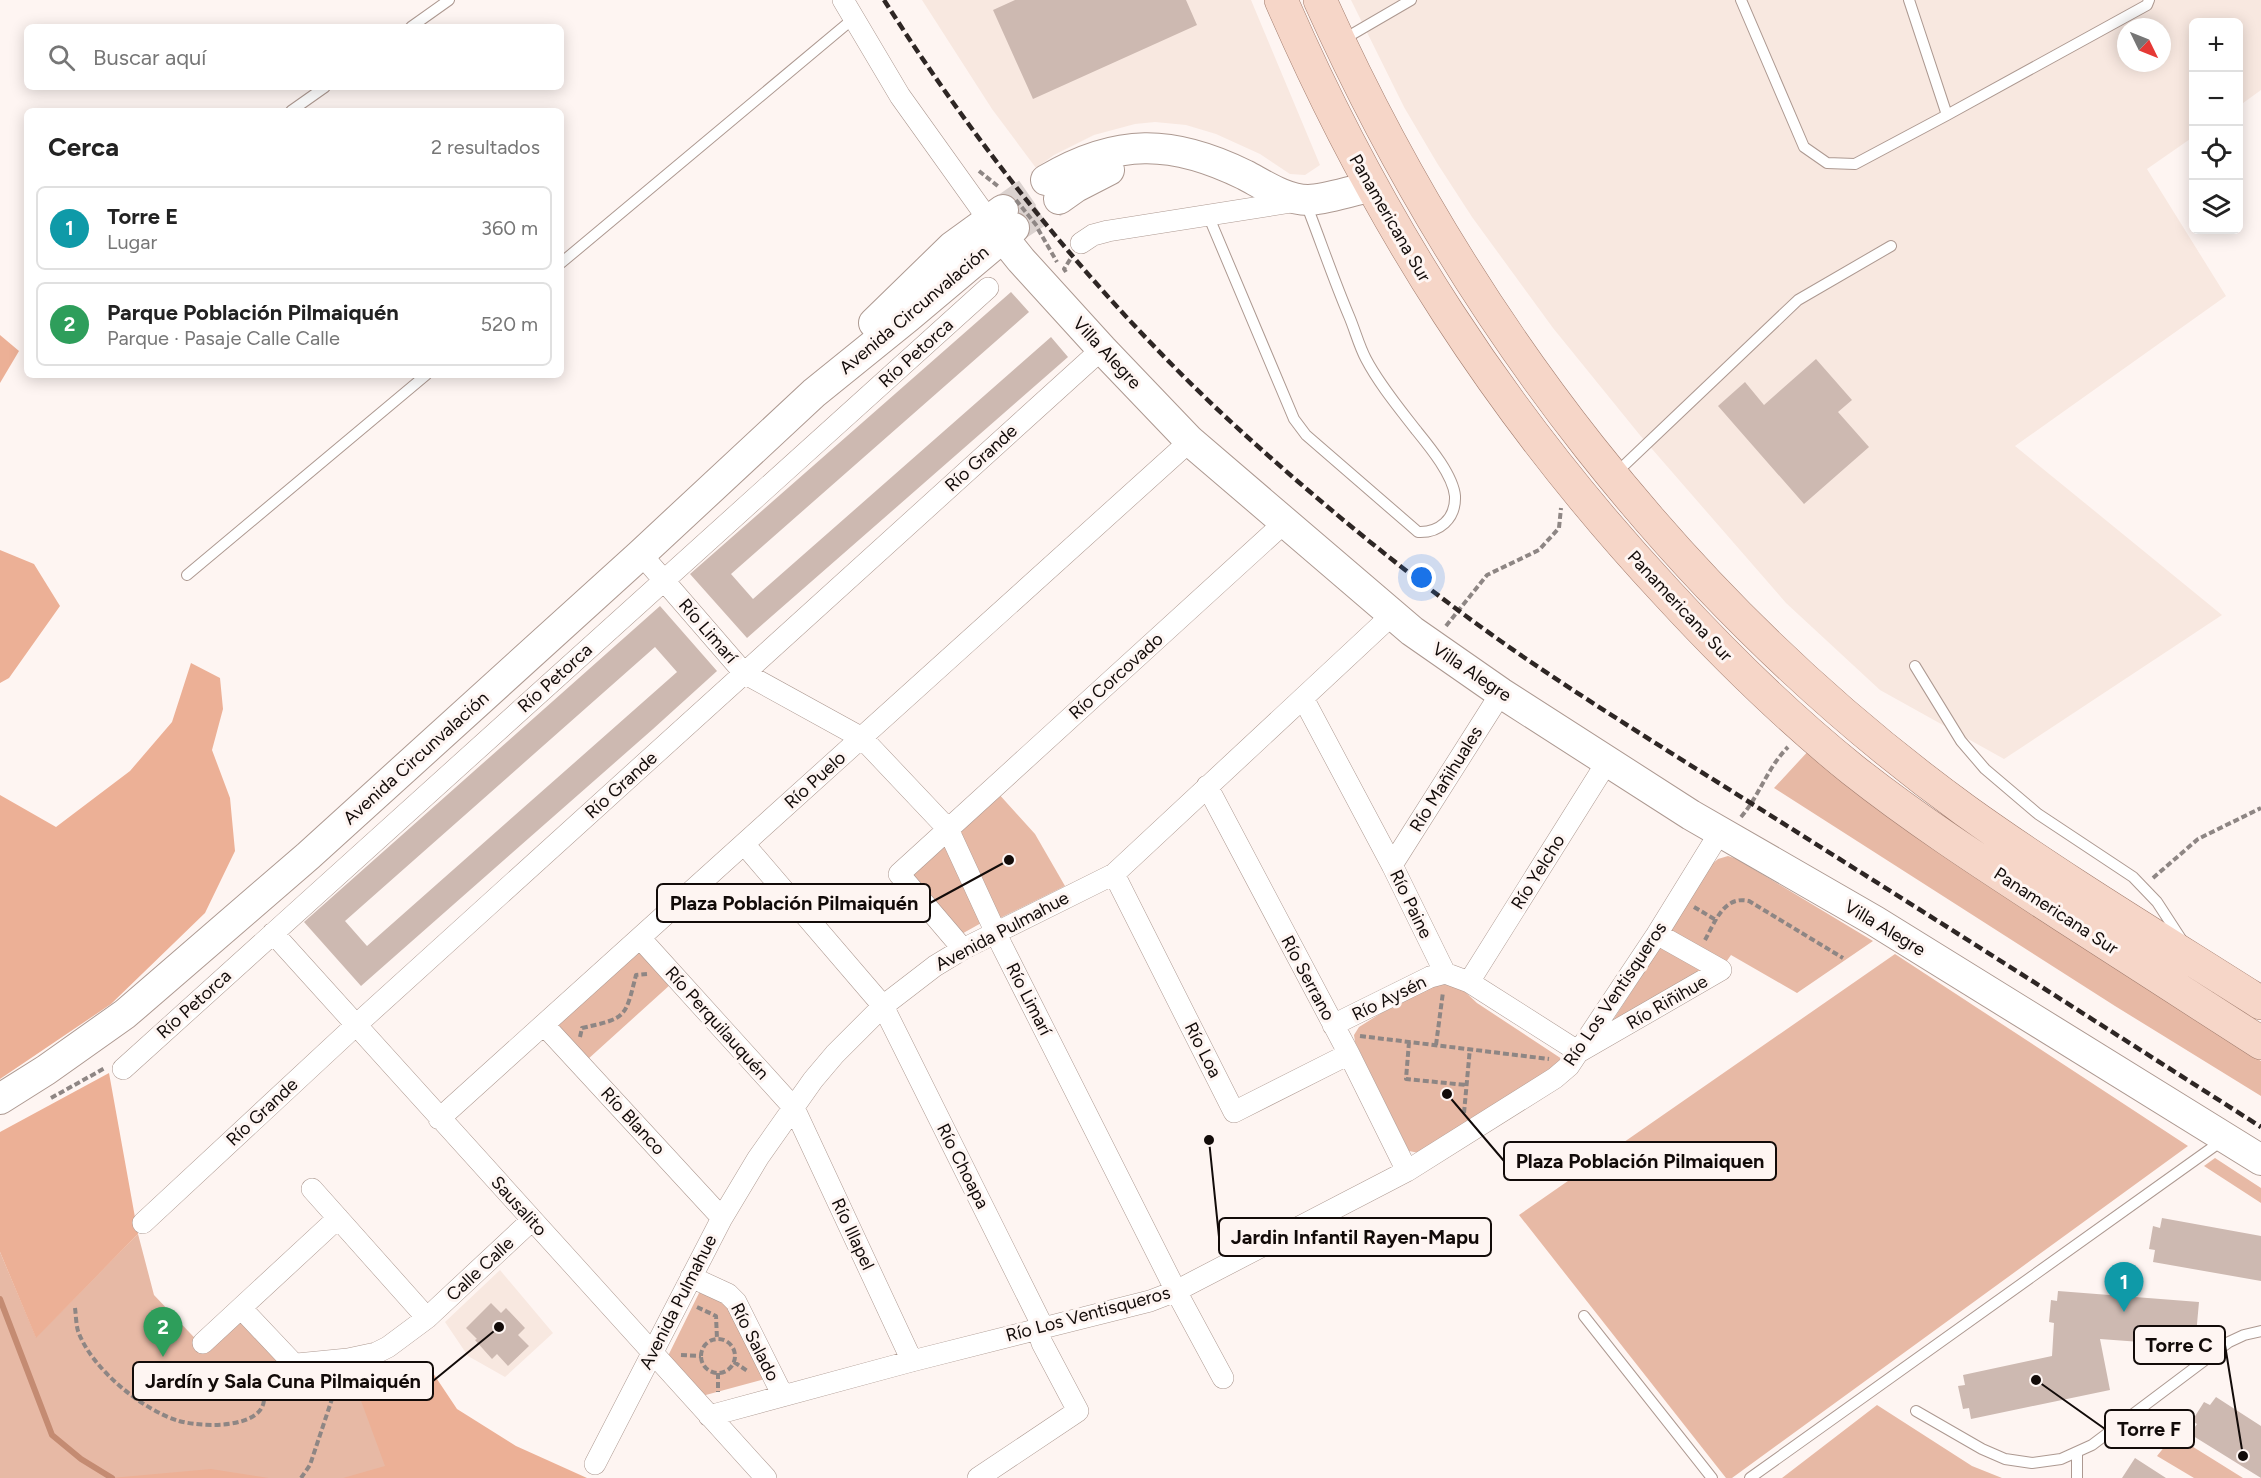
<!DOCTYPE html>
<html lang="es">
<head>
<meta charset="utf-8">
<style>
  :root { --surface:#fff; --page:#f6f6f6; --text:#222; --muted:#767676; --line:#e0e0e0; --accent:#116261 }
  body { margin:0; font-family:Figtree,sans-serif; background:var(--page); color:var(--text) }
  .controls { position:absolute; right:18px; top:18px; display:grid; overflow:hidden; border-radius:9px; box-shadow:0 3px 15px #0003 }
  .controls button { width:54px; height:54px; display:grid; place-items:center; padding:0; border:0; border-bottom:2px solid var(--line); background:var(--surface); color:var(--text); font:30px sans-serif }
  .compass { position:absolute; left:2117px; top:18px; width:54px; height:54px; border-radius:50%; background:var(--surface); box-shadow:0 3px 15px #0003; rotate:133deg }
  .you { position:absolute; left:1422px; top:578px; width:21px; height:21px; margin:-15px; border:4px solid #fff; border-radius:50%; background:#1a73e8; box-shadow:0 0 0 9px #1a73e833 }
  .badge { display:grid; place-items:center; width:39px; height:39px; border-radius:50%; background:var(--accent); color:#fff; font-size:20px; font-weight:700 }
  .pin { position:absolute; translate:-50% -50px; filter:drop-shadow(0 2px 3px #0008) }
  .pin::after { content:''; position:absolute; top:32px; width:21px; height:18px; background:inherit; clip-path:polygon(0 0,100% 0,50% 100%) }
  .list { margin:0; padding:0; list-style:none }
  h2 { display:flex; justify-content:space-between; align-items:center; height:78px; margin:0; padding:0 24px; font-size:26px }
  h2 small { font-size:20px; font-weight:400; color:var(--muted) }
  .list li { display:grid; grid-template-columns:39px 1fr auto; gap:18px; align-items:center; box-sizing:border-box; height:84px; margin:0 12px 12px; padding:0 12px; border:2px solid var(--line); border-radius:9px }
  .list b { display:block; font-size:22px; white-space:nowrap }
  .list p { margin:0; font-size:20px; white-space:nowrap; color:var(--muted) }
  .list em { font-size:20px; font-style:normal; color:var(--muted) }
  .icon { flex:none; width:33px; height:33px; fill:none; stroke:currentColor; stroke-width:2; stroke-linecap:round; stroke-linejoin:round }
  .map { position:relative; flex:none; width:2261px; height:1478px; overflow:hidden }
  .search { position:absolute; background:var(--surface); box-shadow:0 3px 15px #0003; left:24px; top:24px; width:540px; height:66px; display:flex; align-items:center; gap:15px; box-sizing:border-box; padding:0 21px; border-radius:9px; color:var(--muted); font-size:22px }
  .panel { position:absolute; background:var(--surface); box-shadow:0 3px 15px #0003; left:24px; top:108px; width:540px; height:270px; border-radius:9px }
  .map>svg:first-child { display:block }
  .built { fill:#f8e8e0; fill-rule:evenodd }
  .green { fill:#e7b9a5 }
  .forest { fill:#ecb096 }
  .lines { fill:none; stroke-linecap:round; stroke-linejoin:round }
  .stream { stroke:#c48b72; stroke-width:6 }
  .building { fill:#cdb9b1; fill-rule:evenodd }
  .secondary-tunnel { stroke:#dbd2cf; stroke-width:30; stroke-dasharray:30 15; stroke-linecap:butt }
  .lane-casing { stroke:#ad9991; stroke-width:12 }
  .street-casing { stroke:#ad9991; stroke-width:22 }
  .secondary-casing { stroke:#ad9991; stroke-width:32 }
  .primary-casing { stroke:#a27d6e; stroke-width:34 }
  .path { stroke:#8e8684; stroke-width:4; stroke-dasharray:6 3; stroke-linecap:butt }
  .lane { stroke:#fff; stroke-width:10 }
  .street { stroke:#fff; stroke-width:21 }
  .secondary { stroke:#fff; stroke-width:30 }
  .primary { stroke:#f6d6c8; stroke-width:33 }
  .rail { stroke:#2e2624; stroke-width:4.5; stroke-dasharray:9 4.5; stroke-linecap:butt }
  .path-bridge { stroke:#8e8684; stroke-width:4; stroke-dasharray:6 3; stroke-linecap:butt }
  .labels { text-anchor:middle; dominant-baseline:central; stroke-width:6; stroke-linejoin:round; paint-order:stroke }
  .street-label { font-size:18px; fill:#120b09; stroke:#fef5f2 }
  .leader { fill:none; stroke:#120b09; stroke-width:2 }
  .callout-dot { fill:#120b09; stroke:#fef5f2; stroke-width:2 }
  .callout { fill:#fef5f2; stroke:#120b09; stroke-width:2 }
  .callout-label { font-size:20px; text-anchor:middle; font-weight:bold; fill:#120b09 }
</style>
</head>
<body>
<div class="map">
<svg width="2261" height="1478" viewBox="0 0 2261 1478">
  <rect width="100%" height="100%" fill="#fef5f2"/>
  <path class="built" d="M922 0H1251L1320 165 1305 175 1290 174 1260 154 1216 134 1186 125 1155 122 1135 124 1094 135 1054 155 1036 168 992 109Z
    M1351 0H2261V90L2239 106 2238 22H2194L2193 137 2147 169 2226 296 2015 446 2222 615 2004 759 1880 690 1786 603 1639 434 1553 328 1472 217 1437 163 1404 107ZM2126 27H2162V63H2126Z
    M500 1270 553 1333 505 1377 468 1356 445 1322Z"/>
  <path class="green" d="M1812 747 2015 901 2261 1061V1096L2115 1006 1774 788Z
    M997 792 1035 834 1065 886 996 920 954 831Z
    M945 842 983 922 958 936 906 877Z
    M1728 856 1737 859 1873 941 1797 993 1731 955 1724 965 1668 934 1710 866 1718 859Z
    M1663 943 1715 971 1604 1034Z
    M637 947 671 984 587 1060 554 1024Z
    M1895 954 2188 1146 1732 1478H1726L1519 1215Z
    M1445 973 1477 1003 1565 1061 1419 1153 1409 1151 1355 1042 1354 1035 1359 1027Z
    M2215 1158 2261 1188V1203L2204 1166Z
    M138 1234 154 1295 207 1351 240 1320 290 1371 349 1370 395 1471 358 1478H0V1252L36 1337Z
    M700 1291 728 1303 769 1378 702 1396 667 1358Z
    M1877 1405 1972 1466 2002 1478H1782Z
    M2174 1435 2243 1478H2194L2157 1456Z"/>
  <path class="forest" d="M0 335 19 351 0 383Z
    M0 550 34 564 60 606 9 678 0 683Z
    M191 663 220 678 223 709 212 750 230 798 235 851 205 913 111 1004 0 1079V795L56 827 130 771 172 722Z
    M109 1073 138 1234 36 1338 0 1252V1132Z
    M431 1370 457 1409 516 1446 587 1478H343L385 1466 353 1379Z
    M211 1469 269 1478H111Z"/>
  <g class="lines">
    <path class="stream" d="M0 1299 52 1435 81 1459 112 1478"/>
  </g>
  <path class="building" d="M1015 0H1186L1197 25 1033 99 993 10Z
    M1011 292 1029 312 731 574 753 599 1051 337 1068 357 747 638 690 574Z
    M1816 359 1852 400 1838 412 1869 447 1804 504 1718 406 1745 382 1764 405Z
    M660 606 717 671 653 729 361 986 304 922ZM655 647 677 672 367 946 345 921Z
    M2162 1218 2261 1236V1281L2153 1262 2155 1250 2149 1249 2153 1226 2160 1228Z
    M2058 1291 2199 1302 2195 1346 2100 1339 2110 1390 1971 1419 1969 1408 1963 1409 1958 1386 1965 1385 1963 1375 2052 1356 2054 1323 2049 1322 2051 1300 2057 1301Z
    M491 1303 501 1313 506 1308 525 1328 518 1335 529 1346 508 1366 497 1354 492 1359 475 1340 477 1339 466 1328Z
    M2216 1397 2261 1426V1478L2190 1434 2197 1424 2192 1421 2204 1402 2210 1405Z
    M2135 1458 2166 1478H2122Z"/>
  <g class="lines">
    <path class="secondary-tunnel" d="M1003 210 1046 180
      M1014 228 1059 199"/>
    <g class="lane-casing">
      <path id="lane" d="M1741 0 1804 147 1827 163 1855 164 1947 115 2147 5 2149 0
        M1909 0 1947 115
        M411 27 449 0
        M1344 39 1411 0
        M291 111 325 87
        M1208 215 1294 419 1306 435 1418 532C1439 533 1456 519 1455 496 1453 475 1429 446 1416 430 1399 408 1379 384 1366 359 1359 346 1355 330 1349 316 1335 283 1323 248 1310 214L1308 203
        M561 263 854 18
        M1615 474 1798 300 1891 246
        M187 575 426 375
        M1915 666 1961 741 1985 769 2038 814 2133 877 2157 902 2183 942
        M1584 1316 1712 1478
        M1916 1411 1982 1449 2005 1459 2032 1463 2061 1459 2092 1445 2229 1342 2244 1335 2261 1331
        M1750 1478 2223 1140
        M2077 1478V1453"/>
    </g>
    <g class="street-casing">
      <path id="street" d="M843 0 900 96 988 219
        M1081 243 1093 235 1108 231 1298 201
        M641 554 744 673 862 738 948 829 1002 946 1176 1291 1223 1378
        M1303 698 1392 865 1445 973 1469 982 1579 1052 1721 970 1657 934
        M1207 786 1349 1054 1407 1171
        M744 844 883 1006 1043 1327
        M1392 865 1501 693
        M1114 874 1234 1112 1349 1054
        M273 933 766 1478
        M640 938 794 1108 912 1361
        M963 949 899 874 1284 523
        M1469 982 1607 762
        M544 1025 722 1218
        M1333 1025 1430 977 1445 973
        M123 1069 988 288
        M439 1119 1190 441
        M312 1189 427 1318
        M143 1223 355 1026 1102 349
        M691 1277 728 1294 736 1302 783 1396
        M241 1308 292 1362 297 1364 348 1359 376 1353 388 1347 427 1318 532 1220
        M203 1343 338 1218
        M709 1416 912 1361 1150 1301 1176 1291 1407 1171 1555 1078 1569 1066 1657 934 1720 832
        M595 1464 722 1218 758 1158 813 1080 835 1054 883 1006 935 966 963 949 1114 874 1392 615
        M978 1478 1078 1411 1042 1343 1037 1328"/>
    </g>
    <g class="secondary-casing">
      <path id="secondary" d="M1046 180C1117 138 1172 139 1245 175 1264 185 1286 200 1308 200 1325 200 1353 190 1371 187
        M1059 199 1076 187 1109 170
        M988 219 1021 260 1102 349 1190 441 1412 631 1501 693 1691 815 1875 921 2261 1160
        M874 323 952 247 1003 210
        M0 1099 46 1070 125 1014 308 856 641 554 814 393 908 317 1014 228"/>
    </g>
    <g class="primary-casing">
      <path id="primary" d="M1281 0C1377 222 1502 416 1667 593 1725 656 1786 716 1853 770 1920 823 1992 869 2064 916 2130 958 2195 1001 2261 1043
        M1320 0C1463 319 1682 605 1966 811 2061 879 2162 940 2261 1003"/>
    </g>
    <path class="path" d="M979 171 999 187
      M1038 229 1057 262
      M1066 272 1064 269 1071 258
      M1446 626 1487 575 1539 550 1559 528 1561 508
      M1741 817C1760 795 1767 768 1788 747
      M2153 878 2198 839 2261 808
      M1694 907 1716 920
      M1705 940C1715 922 1724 895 1749 901L1843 958
      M1360 1036 1549 1059
      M580 1037 582 1028C626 1018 625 1019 636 975L647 974
      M1409 1042 1406 1079 1466 1085
      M1436 1045 1443 992
      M51 1098 105 1068
      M1464 1113 1470 1048
      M697 1307 716 1316 717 1339
      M75 1308C76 1315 76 1324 78 1331 91 1368 142 1410 179 1421 212 1430 292 1427 254 1374L256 1369 268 1363
      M701 1356a17 17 0 1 1 34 0a17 17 0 1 1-34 0Z
      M681 1355 701 1356
      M734 1362 749 1372
      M718 1373V1392
      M301 1478 310 1465 339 1378"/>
    <use href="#lane" class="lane"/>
    <use href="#street" class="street"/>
    <use href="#secondary" class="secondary"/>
    <use href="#primary" class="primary"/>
    <path class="rail" d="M884 0C985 159 1112 316 1253 442 1339 519 1428 591 1522 656 1616 720 1715 780 1811 841 1962 936 2111 1031 2261 1127"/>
    <path class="path-bridge" d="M1016 200 1037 226"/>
  </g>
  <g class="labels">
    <g class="street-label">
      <text transform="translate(1390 218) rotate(60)">Panamericana Sur</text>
      <text transform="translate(914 310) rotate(-40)">Avenida Circunvalación</text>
      <text transform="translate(916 353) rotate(-42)">Río Petorca</text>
      <text transform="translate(1107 353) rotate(47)">Villa Alegre</text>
      <text transform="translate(981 458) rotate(-42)">Río Grande</text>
      <text transform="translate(1680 606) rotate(47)">Panamericana Sur</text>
      <text transform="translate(708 631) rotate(49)">Río Limarí</text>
      <text transform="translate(1472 672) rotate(34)">Villa Alegre</text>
      <text transform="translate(1116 676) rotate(-42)">Río Corcovado</text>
      <text transform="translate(555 678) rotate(-42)">Río Petorca</text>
      <text transform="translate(416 758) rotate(-42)">Avenida Circunvalación</text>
      <text transform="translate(1446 779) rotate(-58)">Río Mañihuales</text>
      <text transform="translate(815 780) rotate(-42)">Río Puelo</text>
      <text transform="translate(621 785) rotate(-42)">Río Grande</text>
      <text transform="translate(1538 872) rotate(-58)">Río Yelcho</text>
      <text transform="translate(1411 904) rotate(64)">Río Paine</text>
      <text transform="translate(2056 911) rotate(33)">Panamericana Sur</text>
      <text transform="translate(1885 928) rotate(31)">Villa Alegre</text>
      <text transform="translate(1002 931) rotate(-28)">Avenida Pulmahue</text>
      <text transform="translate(1308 978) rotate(62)">Río Serrano</text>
      <text transform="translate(1615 994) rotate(-56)">Río Los Ventisqueros</text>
      <text transform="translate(1389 998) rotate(-26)">Río Aysén</text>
      <text transform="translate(1029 999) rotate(63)">Río Limarí</text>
      <text transform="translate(1667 1002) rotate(-30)">Río Riñihue</text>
      <text transform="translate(194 1004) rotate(-42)">Río Petorca</text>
      <text transform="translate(717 1023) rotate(48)">Río Perquilauquén</text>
      <text transform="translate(1203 1050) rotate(63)">Río Loa</text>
      <text transform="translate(262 1112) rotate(-43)">Río Grande</text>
      <text transform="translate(633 1121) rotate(47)">Río Blanco</text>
      <text transform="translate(963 1166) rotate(63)">Río Choapa</text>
      <text transform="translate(519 1206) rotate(48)">Sausalito</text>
      <text transform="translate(853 1234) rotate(65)">Río Illapel</text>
      <text transform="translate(480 1269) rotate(-43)">Calle Calle</text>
      <text transform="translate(678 1302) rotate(-63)">Avenida Pulmahue</text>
      <text transform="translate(1088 1314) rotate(-15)">Río Los Ventisqueros</text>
      <text transform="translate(755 1342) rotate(63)">Río Salado</text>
    </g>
  </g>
  <path class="leader" d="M1009 860L930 903M1447 1094L1504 1161M1209 1140L1219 1237M2243 1456L2225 1345M499 1327L433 1381M2036 1380L2105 1429"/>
  <g class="callout-dot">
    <circle cx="1009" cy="860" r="6"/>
    <circle cx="1447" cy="1094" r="6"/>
    <circle cx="1209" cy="1140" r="6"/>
    <circle cx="2243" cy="1456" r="6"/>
    <circle cx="499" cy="1327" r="6"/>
    <circle cx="2036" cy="1380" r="6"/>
  </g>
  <g class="callout">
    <rect x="657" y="884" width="273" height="38" rx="6"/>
    <rect x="1504" y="1142" width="272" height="38" rx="6"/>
    <rect x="1219" y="1218" width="272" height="38" rx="6"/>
    <rect x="2134" y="1326" width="91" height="38" rx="6"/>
    <rect x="133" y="1362" width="300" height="38" rx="6"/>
    <rect x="2105" y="1410" width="89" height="38" rx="6"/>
  </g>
  <g class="callout-label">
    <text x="794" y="910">Plaza Población Pilmaiquén</text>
    <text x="1640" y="1168">Plaza Población Pilmaiquen</text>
    <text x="1355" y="1244">Jardin Infantil Rayen-Mapu</text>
    <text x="2179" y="1352">Torre C</text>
    <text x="283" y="1388">Jardín y Sala Cuna Pilmaiquén</text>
    <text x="2149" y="1436">Torre F</text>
  </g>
</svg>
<div class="controls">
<button>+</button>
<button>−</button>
<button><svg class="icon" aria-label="locate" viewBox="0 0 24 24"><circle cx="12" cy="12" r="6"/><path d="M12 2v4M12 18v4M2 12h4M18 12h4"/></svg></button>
<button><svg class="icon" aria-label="layers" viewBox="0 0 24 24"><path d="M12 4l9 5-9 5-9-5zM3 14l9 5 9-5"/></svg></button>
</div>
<svg class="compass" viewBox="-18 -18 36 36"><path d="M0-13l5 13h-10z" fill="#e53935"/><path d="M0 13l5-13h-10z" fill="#767676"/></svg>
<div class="you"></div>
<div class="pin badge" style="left:2124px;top:1312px;background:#0f9aa8">1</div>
<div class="pin badge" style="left:163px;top:1357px;background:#2e9e5b">2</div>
<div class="search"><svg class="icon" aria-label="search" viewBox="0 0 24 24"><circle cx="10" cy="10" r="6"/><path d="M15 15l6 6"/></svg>Buscar aquí</div>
<section class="panel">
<h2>Cerca<small>2 resultados</small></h2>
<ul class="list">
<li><span class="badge" style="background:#0f9aa8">1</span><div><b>Torre E</b><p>Lugar</p></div><em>360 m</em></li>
<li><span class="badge" style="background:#2e9e5b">2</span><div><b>Parque Población Pilmaiquén</b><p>Parque · Pasaje Calle Calle</p></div><em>520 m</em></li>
</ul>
</section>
</div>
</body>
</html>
